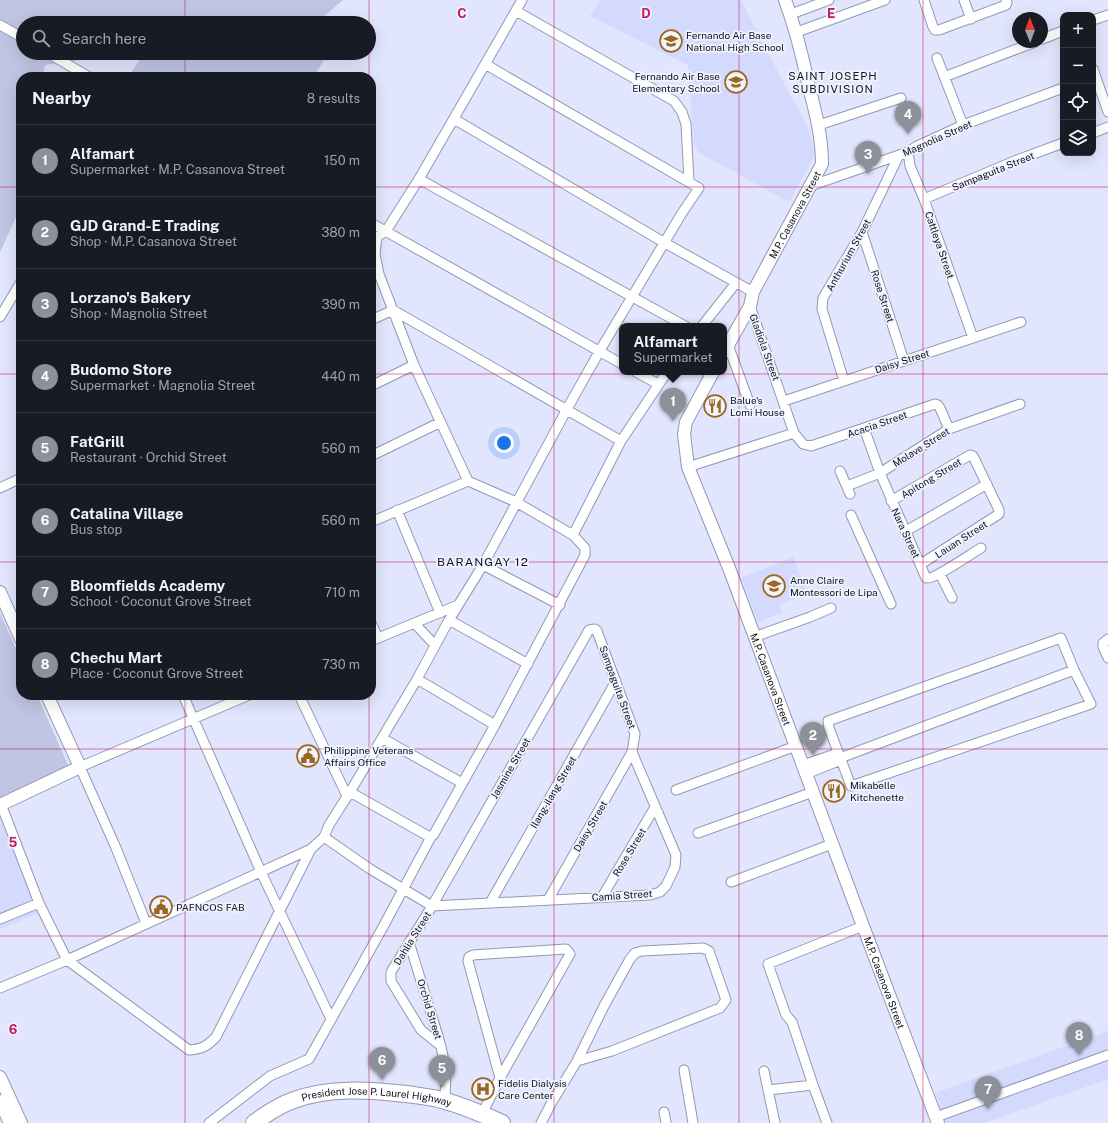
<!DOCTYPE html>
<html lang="en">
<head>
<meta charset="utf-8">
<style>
  :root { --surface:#171b24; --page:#242831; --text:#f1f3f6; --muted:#9ea1a6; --line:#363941; --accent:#8c9099 }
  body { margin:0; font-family:"Public Sans",sans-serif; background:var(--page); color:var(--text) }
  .controls { position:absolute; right:12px; top:12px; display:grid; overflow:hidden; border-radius:8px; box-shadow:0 4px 16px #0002 }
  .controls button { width:36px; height:36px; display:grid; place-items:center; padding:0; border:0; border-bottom:1px solid var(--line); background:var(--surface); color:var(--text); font:20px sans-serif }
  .compass { position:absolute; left:1012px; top:12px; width:36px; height:36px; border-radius:50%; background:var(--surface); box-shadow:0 4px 16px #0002; rotate:359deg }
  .you { position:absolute; left:504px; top:443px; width:14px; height:14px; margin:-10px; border:3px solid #fff; border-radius:50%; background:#1a73e8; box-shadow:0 0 0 6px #1a73e833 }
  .badge { display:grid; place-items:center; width:26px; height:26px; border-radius:50%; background:var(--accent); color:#fff; font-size:13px; font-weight:700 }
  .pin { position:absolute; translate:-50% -33px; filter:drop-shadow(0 1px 2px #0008) }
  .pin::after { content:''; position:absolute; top:21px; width:14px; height:12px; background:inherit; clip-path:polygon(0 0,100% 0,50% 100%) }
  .popup { position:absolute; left:619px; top:323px; width:108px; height:52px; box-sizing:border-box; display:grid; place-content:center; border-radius:8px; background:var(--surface); filter:drop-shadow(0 1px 3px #0005); font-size:13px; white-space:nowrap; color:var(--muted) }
  .popup b { font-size:15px; color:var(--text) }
  .popup::after { content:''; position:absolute; left:50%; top:100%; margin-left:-8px; border:8px solid transparent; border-top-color:var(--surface) }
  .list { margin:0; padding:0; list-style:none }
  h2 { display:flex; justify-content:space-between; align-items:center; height:52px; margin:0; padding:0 16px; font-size:17px }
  h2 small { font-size:13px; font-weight:400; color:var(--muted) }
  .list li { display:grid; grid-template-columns:26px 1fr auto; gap:12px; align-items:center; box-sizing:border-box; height:72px; padding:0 16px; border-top:1px solid var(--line) }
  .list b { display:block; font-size:15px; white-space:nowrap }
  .list p { margin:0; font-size:13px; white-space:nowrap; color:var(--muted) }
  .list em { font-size:13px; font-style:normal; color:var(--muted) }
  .icon { flex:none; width:22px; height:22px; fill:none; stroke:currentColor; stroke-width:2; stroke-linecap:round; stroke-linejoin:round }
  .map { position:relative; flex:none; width:1108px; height:1123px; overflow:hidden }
  .search { position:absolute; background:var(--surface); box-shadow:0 4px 16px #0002; left:16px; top:16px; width:360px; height:44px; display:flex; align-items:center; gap:10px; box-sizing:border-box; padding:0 14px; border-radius:22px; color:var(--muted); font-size:15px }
  .panel { position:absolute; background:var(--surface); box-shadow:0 4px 16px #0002; left:16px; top:72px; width:360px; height:628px; border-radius:16px }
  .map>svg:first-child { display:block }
  .built { fill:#d3dafe }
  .green { fill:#bfc5e2 }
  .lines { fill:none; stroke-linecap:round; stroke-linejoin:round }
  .street-casing { stroke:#9398b3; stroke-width:11 }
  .secondary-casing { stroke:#9398b3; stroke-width:14 }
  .highway-casing { stroke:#9398b3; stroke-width:18 }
  .street { stroke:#fff; stroke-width:9 }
  .secondary { stroke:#fff; stroke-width:12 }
  .highway { stroke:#fff; stroke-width:16 }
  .grid { fill:none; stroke:#c2185b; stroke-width:1; stroke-opacity:0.55 }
  .labels { text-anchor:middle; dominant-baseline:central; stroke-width:3.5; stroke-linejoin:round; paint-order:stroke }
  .poi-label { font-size:10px; fill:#10121c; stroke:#f1f3ff; text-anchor:start }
  .street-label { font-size:10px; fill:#10121c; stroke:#f1f3ff }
  .neighbourhood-label { font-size:11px; letter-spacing:1px; fill:#10121c; stroke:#f1f3ff }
  .quarter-label { font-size:12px; letter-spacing:1px; fill:#10121c; stroke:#f1f3ff }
  .grid-label { font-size:13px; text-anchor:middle; font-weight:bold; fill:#c2185b; stroke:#f1f3ff; stroke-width:3.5; stroke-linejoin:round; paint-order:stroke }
</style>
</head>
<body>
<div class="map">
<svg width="1108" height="1123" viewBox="0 0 1108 1123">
  <rect width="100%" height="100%" fill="#e1e5fd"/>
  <path class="built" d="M600 0H741L792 99 804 118 814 148 815 155 789 202 698 152 694 144 688 65 590 16Z
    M793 557 808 594 779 605 782 613 758 622 741 578Z
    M3 817 43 911 0 929V818Z
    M1108 1031V1079L984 1123H946L935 1093Z"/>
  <path class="green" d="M0 0H343L316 23H23V53H125L45 65 43 77H21V194L17 215 0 252Z
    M174 53H324V60L314 76 312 77H130V74L141 58Z
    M0 613 21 660V695H37L69 767 0 798Z"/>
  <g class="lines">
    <g class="street-casing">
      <path id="street" d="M924 0 933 27 935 30H939L1006 5 1007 3 1006 0
        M964 0 971 19
        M516 11 674 101 682 112 686 124 689 181
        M791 14 829 0
        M1093 20 1108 15
        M0 25 23 38
        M797 32 885 0
        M1042 39 1063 31
        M48 53 89 77
        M937 58 963 125
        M1093 69 1108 112
        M944 77 1035 42
        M454 119 665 243 753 292
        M819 125 901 98
        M1093 133 1108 127
        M908 152 910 166 924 199 973 338
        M419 179 685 326
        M810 186 908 152 917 146 963 125 1063 88
        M924 199 1017 160 1063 143
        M371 223 622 364
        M862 232 904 361
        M750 306 794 433 803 444 811 446 935 404 938 405 940 408 949 429
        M0 317 21 282
        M371 320 393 310 621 441
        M702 326 736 283
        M728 345 750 405
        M636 372 658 384
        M844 381 822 309 823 298 862 232 899 155
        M371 386 414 365
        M784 401 1021 322
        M864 428 880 473 926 578C934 580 972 553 981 548
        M371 456 441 422
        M688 467 794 433
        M840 471 850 494
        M468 481 414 365 379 274 375 254 377 237 386 231 419 179 522 0
        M847 486 880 473 949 429 1020 404
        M0 488 21 478
        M891 501 970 455 973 456 999 510V514L921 564
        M397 510 440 613
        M851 515 891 604
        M906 531 987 484
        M573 535 621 441 667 372
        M483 565 560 605
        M940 574 952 598
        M449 620 528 664
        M371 623 378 638
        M415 624 435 645
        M754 637 810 617 831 608
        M1061 638 1074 670 1091 704 851 786 829 728 828 721Z
        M1108 639 1103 643V647L1108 658
        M371 641 458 605
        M417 679 495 725
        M183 695 261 872 331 1019
        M299 695 347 796
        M382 738 462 783
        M840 758 1074 670
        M803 765 838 753
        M806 774 841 760
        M676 790 796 746
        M350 792 428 836 431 837 434 834 495 725 585 555V548L573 535 516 502 468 481 371 522
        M1 804 39 903 67 960 189 1050C203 1049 207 1046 216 1037L311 849
        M698 833 813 792
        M324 837 370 869 432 906
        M731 882 832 844
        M602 897 655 807
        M490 903 616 681
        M432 906 650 895 660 892 666 886 675 867 676 855 632 752
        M0 919 39 903
        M146 923 116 848 80 767 249 695
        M409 942C416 965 423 987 430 1010 439 1039 450 1069 444 1100
        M0 988 67 960 311 849 324 837 329 825 350 792 417 679 449 620 483 565 567 409 599 352 682 213 699 188 485 64
        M441 1046 421 1030 391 981V972L432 906 589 630 595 629 597 631 635 734 632 752 548 900
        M684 1070 693 1123
        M764 1071 775 1123
        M768 1090 813 1085
        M664 1112 666 1123
        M482 1114 500 1078 570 954 566 949 473 955 469 957 468 961 500 1078
        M936 1117 1108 1055
        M209 1123 270 1076 309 1059 383 927 431 837
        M541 1123 552 1102 577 1061 604 1006 630 959 635 953 642 951 703 948 709 951 726 1000 720 1008 612 1051 577 1061
        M827 1123 813 1085 792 1022 786 1015 768 964 863 926"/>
    </g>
    <g class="secondary-casing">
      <g id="secondary">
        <path id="s1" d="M724 352 750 306 753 292 822 164C822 136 815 110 808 83 802 54 795 27 785 0"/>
        <path id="s2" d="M713 372 686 422 684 434 688 467 729 568 863 926 938 1123"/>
        <path d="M0 592 21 639"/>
        <path d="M0 805 80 767 47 695"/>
        <path d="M0 1077 21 1123"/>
        <path d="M0 1101 10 1123"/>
      </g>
    </g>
    <g class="highway-casing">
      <g id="highway">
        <path id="s3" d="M254 1123C266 1114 279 1105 294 1100 330 1087 368 1090 406 1094 419 1096 433 1097 445 1101 465 1106 484 1115 502 1123"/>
      </g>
    </g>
    <use href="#street" class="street"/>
    <use href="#secondary" class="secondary"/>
    <use href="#highway" class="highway"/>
  </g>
  <path class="grid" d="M185 0V23M369 0V77M554 0V1123M739 0V1123M923 0V1123M185 53V77M0 187H21M371 187H1108M0 374H21M371 374H1108M0 562H21M371 562H1108M185 695V1123M369 695V1123M0 749H1108M0 936H1108"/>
  <defs>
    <g id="school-ring" transform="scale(1.15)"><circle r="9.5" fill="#f1f3ff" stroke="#9b671e" stroke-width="1.5"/><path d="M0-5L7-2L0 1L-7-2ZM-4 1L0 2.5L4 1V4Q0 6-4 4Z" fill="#9b671e"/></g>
    <g id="restaurant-ring" transform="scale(1.15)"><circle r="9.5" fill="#f1f3ff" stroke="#9b671e" stroke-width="1.5"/><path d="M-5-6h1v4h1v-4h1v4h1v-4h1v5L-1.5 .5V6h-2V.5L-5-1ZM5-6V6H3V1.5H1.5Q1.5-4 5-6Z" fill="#9b671e"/></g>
    <g id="civic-ring" transform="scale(1.15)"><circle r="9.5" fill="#f1f3ff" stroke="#9b671e" stroke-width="1.5"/><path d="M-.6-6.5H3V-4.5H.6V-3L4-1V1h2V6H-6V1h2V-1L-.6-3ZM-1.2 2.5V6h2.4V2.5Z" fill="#9b671e"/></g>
    <g id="hospital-ring" transform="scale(1.15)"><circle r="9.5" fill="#f1f3ff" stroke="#9b671e" stroke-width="1.5"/><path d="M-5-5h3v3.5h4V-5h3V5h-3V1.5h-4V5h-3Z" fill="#9b671e"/></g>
  </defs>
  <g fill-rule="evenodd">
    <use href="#school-ring" x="671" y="41"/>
    <use href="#school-ring" x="736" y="82"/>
    <use href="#restaurant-ring" x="715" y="406"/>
    <use href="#school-ring" x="774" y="586"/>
    <use href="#civic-ring" x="308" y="756"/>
    <use href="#restaurant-ring" x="834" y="791"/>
    <use href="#civic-ring" x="161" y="907"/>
    <use href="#hospital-ring" x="483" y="1089"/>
  </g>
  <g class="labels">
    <g class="poi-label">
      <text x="686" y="35">Fernando Air Base<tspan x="686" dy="12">National High School</tspan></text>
      <text x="720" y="76" text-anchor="end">Fernando Air Base<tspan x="720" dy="12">Elementary School</tspan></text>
      <text x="730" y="400">Balue's<tspan x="730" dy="12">Lomi House</tspan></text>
      <text x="790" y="580">Anne Claire<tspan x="790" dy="12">Montessori de Lipa</tspan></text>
      <text x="324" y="750">Philippine Veterans<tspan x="324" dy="12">Affairs Office</tspan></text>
      <text x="850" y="785">Mikabelle<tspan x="850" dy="12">Kitchenette</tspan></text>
      <text x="176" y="907">PAFNCOS FAB</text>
      <text x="498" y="1083">Fidelis Dialysis<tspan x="498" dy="12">Care Center</tspan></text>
    </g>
    <g class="street-label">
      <text transform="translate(937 138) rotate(-24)">Magnolia Street</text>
      <text transform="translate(993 171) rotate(-22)">Sampaguita Street</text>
      <text stroke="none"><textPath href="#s1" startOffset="155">M.P. Casanova Street</textPath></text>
      <text transform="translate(940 245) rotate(71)">Cattleya Street</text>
      <text transform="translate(848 255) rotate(-61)">Anthurium Street</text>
      <text transform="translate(883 296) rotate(72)">Rose Street</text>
      <text transform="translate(765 347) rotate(70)">Gladiola Street</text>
      <text transform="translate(902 361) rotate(-18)">Daisy Street</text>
      <text transform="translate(877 424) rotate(-19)">Acacia Street</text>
      <text transform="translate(921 447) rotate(-32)">Molave Street</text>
      <text transform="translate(931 478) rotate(-31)">Apitong Street</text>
      <text transform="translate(906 533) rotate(65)">Nara Street</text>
      <text transform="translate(961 539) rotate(-33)">Lauan Street</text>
      <text stroke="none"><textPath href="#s2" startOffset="330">M.P. Casanova Street</textPath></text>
      <text transform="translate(618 687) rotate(70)">Sampaguita Street</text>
      <text transform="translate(510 768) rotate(-60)">Jasmine Street</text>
      <text transform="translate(553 792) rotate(-60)">Ilang-ilang Street</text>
      <text transform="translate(590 826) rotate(-60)">Daisy Street</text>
      <text transform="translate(629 852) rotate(-59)">Rose Street</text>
      <text transform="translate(622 895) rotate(-4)">Camia Street</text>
      <text transform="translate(412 938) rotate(-58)">Dahlia Street</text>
      <text stroke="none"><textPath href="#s2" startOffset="654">M.P. Casanova Street</textPath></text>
      <text transform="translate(430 1009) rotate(73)">Orchid Street</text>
      <text stroke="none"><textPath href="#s3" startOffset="130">President Jose P. Laurel Highway</textPath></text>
    </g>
    <g class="neighbourhood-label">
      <text x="833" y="76">SAINT JOSEPH<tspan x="833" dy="13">SUBDIVISION</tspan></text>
    </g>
    <g class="quarter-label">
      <text x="483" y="562">BARANGAY 12</text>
    </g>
  </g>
  <g class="grid-label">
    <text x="462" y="18">C</text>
    <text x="646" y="18">D</text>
    <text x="831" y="18">E</text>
    <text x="13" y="847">5</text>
    <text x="13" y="1034">6</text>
  </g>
</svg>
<div class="controls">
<button>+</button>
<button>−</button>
<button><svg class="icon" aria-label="locate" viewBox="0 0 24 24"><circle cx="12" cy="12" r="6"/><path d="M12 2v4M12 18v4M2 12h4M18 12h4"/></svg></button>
<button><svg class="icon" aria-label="layers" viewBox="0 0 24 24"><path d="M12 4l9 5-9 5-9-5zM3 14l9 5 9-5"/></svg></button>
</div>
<svg class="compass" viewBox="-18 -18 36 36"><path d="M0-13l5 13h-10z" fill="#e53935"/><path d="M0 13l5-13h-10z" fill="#9ea1a6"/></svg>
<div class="you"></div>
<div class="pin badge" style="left:673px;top:421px">1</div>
<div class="popup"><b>Alfamart</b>Supermarket</div>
<div class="pin badge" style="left:813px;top:755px">2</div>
<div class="pin badge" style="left:868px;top:174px">3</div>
<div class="pin badge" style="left:908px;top:134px">4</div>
<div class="pin badge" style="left:442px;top:1088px">5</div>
<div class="pin badge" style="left:382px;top:1080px">6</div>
<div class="pin badge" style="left:988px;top:1109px">7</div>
<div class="pin badge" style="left:1079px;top:1055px">8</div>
<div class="search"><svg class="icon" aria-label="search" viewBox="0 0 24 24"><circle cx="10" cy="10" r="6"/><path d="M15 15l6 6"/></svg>Search here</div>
<section class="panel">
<h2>Nearby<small>8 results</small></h2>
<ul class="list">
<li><span class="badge">1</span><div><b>Alfamart</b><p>Supermarket · M.P. Casanova Street</p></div><em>150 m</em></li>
<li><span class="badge">2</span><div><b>GJD Grand-E Trading</b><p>Shop · M.P. Casanova Street</p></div><em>380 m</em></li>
<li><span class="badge">3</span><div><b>Lorzano's Bakery</b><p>Shop · Magnolia Street</p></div><em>390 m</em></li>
<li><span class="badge">4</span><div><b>Budomo Store</b><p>Supermarket · Magnolia Street</p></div><em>440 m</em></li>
<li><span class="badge">5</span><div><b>FatGrill</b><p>Restaurant · Orchid Street</p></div><em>560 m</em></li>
<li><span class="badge">6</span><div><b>Catalina Village</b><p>Bus stop</p></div><em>560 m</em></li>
<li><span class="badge">7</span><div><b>Bloomfields Academy</b><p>School · Coconut Grove Street</p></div><em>710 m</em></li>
<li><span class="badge">8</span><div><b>Chechu Mart</b><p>Place · Coconut Grove Street</p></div><em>730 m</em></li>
</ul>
</section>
</div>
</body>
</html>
